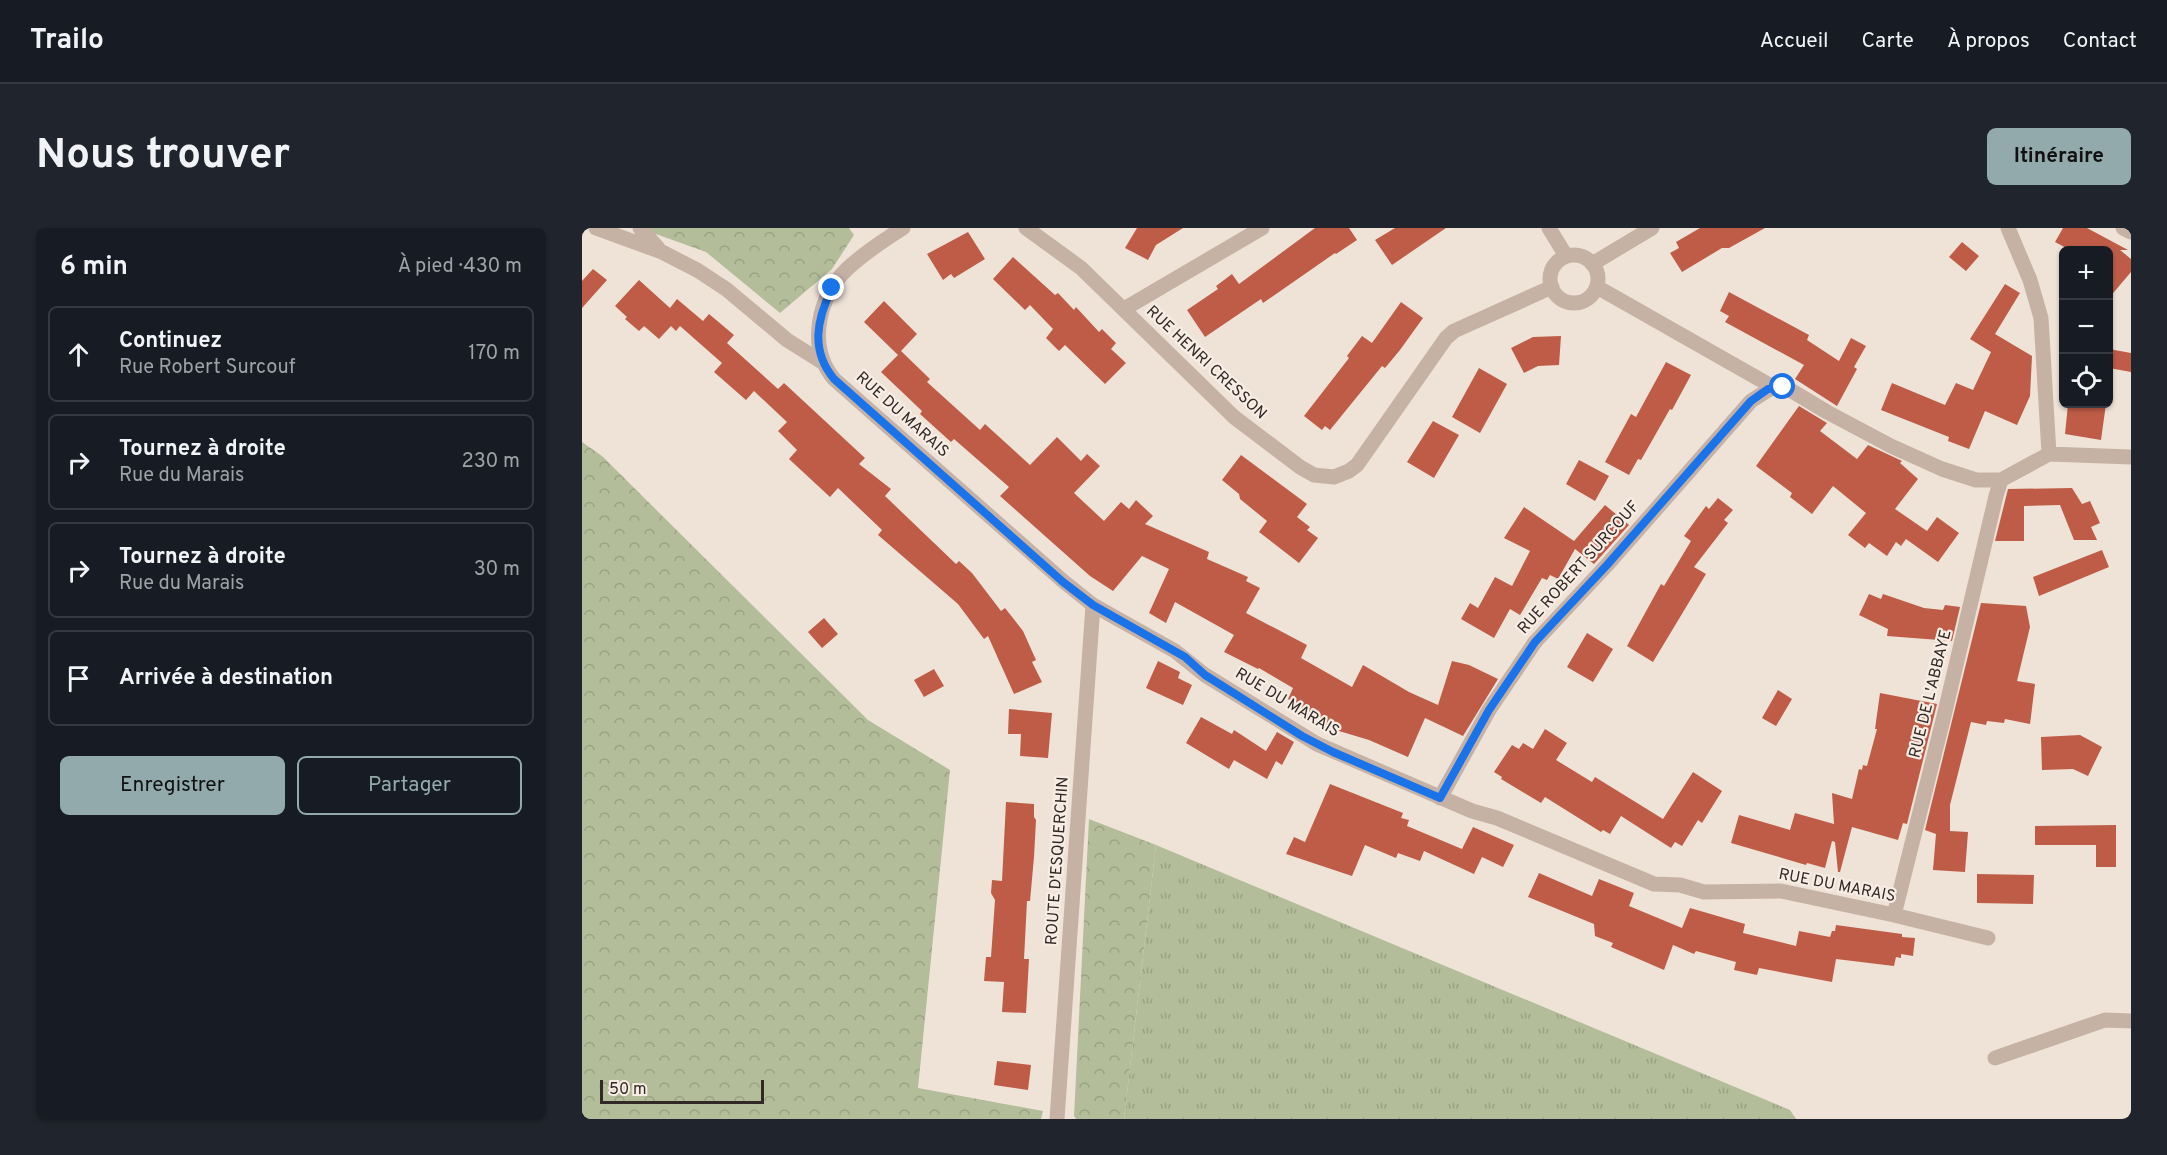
<!DOCTYPE html>
<html lang="fr">
<head>
<meta charset="utf-8">
<style>
  :root { --surface:#171b24; --page:#20242c; --text:#f1f3f6; --muted:#9ea1a6; --line:#363941; --accent:#92aaab }
  body { margin:0; font-family:Overpass,sans-serif; background:var(--page); color:var(--text) }
  .controls { position:absolute; right:18px; top:18px; display:grid; overflow:hidden; border-radius:9px; box-shadow:0 2px 4px #0004 }
  .controls button { width:54px; height:54px; display:grid; place-items:center; padding:0; border:0; border-bottom:2px solid var(--line); background:var(--surface); color:var(--text); font:30px sans-serif }
  .scale { position:absolute; left:18px; bottom:15px; width:164px; box-sizing:border-box; padding-left:6px; border:3px solid #322926; border-top:0; font-size:16px; line-height:21px; white-space:nowrap; color:#322926; -webkit-text-stroke:4px #f7ede4; paint-order:stroke }
  .stop { position:absolute; width:18px; height:18px; margin:-14px; border:4px solid #1a73e8; border-radius:50%; background:#fff }
  .stop.end { background:#1a73e8; border-color:#fff; box-shadow:0 2px 6px #0008 }
  .list { margin:0; padding:0; list-style:none }
  h2 { display:flex; justify-content:space-between; align-items:center; height:78px; margin:0; padding:0 24px; font-size:26px }
  h2 small { font-size:20px; font-weight:400; color:var(--muted) }
  .list li { display:grid; grid-template-columns:39px 1fr auto; gap:18px; align-items:center; box-sizing:border-box; height:96px; margin:0 12px 12px; padding:0 12px; border:2px solid var(--line); border-radius:9px }
  .list b { display:block; font-size:22px; white-space:nowrap }
  .list p { margin:0; font-size:20px; white-space:nowrap; color:var(--muted) }
  .list em { font-size:20px; font-style:normal; color:var(--muted) }
  .actions { display:flex; gap:12px; padding:18px 24px }
  .actions a { flex:1; padding:14px 0; border:2px solid var(--accent); border-radius:9px; text-align:center; font-size:21px; color:var(--accent) }
  .actions .main { background:var(--accent); color:#111 }
  .icon { flex:none; width:33px; height:33px; fill:none; stroke:currentColor; stroke-width:2; stroke-linecap:round; stroke-linejoin:round }
  .map { position:relative; flex:none; width:1549px; height:891px; overflow:hidden; border-radius:9px }
  header { display:flex; align-items:center; gap:36px; box-sizing:border-box; height:84px; padding:0 30px; background:var(--surface); border-bottom:2px solid var(--line) }
  header strong { font-size:28px }
  nav { display:flex; gap:33px; margin-inline-start:auto; font-size:21px }
  .intro { display:flex; align-items:center; justify-content:space-between; box-sizing:border-box; height:144px; padding:0 36px }
  h1 { margin:0; font-size:42px }
  .button { padding:15px 27px; border-radius:9px; background:var(--accent); color:#111; font-size:21px; font-weight:700 }
  main { display:flex; gap:36px; padding:0 36px }
  aside { flex:1; background:var(--surface); border-radius:9px; box-shadow:0 2px 4px #0004 }
  .map>svg:first-child { display:block }
  .grass { fill:url(#grass-tufts) }
  .forest { fill:url(#forest-crowns) }
  .building { fill:#be5c47 }
  .lines { fill:none; stroke-linecap:round; stroke-linejoin:round }
  .minor { stroke:#c6b2a5; stroke-width:15 }
  .route { stroke:#1a73e8; stroke-width:8 }
  .labels { text-anchor:middle; dominant-baseline:central; stroke-width:4.5; stroke-linejoin:round; paint-order:stroke }
  .street-label { font-size:16px; fill:#322926; stroke:#f7ede4 }
</style>
</head>
<body>
<header>
<strong>Trailo</strong>
<nav><a>Accueil</a><a>Carte</a><a>À propos</a><a>Contact</a></nav>
</header>
<div class="intro"><h1>Nous trouver</h1><a class="button">Itinéraire</a></div>
<main>
<aside>
<h2>6 min<small>À pied · 430 m</small></h2>
<ul class="list">
<li><svg class="icon" aria-label="ahead" viewBox="0 0 24 24"><path d="M12 20V5M6 11l6-6 6 6"/></svg><div><b>Continuez</b><p>Rue Robert Surcouf</p></div><em>170 m</em></li>
<li><svg class="icon" aria-label="right" viewBox="0 0 24 24"><path d="M7 20v-9h11M14 6l5 5-5 5"/></svg><div><b>Tournez à droite</b><p>Rue du Marais</p></div><em>230 m</em></li>
<li><svg class="icon" aria-label="right" viewBox="0 0 24 24"><path d="M7 20v-9h11M14 6l5 5-5 5"/></svg><div><b>Tournez à droite</b><p>Rue du Marais</p></div><em>30 m</em></li>
<li><svg class="icon" aria-label="arrive" viewBox="0 0 24 24"><path d="M6 21V4h12l-3 4 3 4H6"/></svg><div><b>Arrivée à destination</b></div></li>
</ul>
<div class="actions"><a class="main">Enregistrer</a><a>Partager</a></div>
</aside>
<div class="map">
<svg width="1549" height="891" viewBox="0 0 1549 891">
  <defs>
    <pattern id="grass-tufts" width="24" height="20" patternUnits="userSpaceOnUse" patternTransform="scale(1.5)"><rect width="24" height="20" fill="#b3bd99"/><path d="M3 7l-1-3M5 7V3M7 7l1-3M15 17l-1-3M17 17v-4M19 17l1-3" fill="none" stroke="#9aa284"/></pattern>
    <pattern id="forest-crowns" width="20" height="18" patternUnits="userSpaceOnUse" patternTransform="scale(1.5)"><rect width="20" height="18" fill="#b3bd99"/><path d="M2 6a3 3 0 1 1 6 0M12 15a3 3 0 1 1 6 0" fill="none" stroke="#9aa284"/></pattern>
  </defs>
  <rect width="100%" height="100%" fill="#efe3d8"/>
  <path class="grass" d="M574 617 1208 882 1214 891H542Z"/>
  <path class="forest" d="M57 0H267L272 7 250 41 198 85 124 24Z
    M0 214 20 228 286 492 368 542 336 860 461 883 459 891H0Z
    M507 591 574 617 542 891H494L492 888Z"/>
  <path class="building" d="M555 0H601L574 17 566 32 543 20Z
    M733 0H767L775 12 754 26 753 25 681 75 679 71 623 109 605 82 636 61 634 58 650 46 657 56Z
    M813 0H864L810 37 793 12Z
    M1118 0H1183L1147 20H1140L1100 44 1088 25 1097 20 1094 14Z
    M1481 0H1505L1546 22H1538L1549 31V44L1527 70V22H1488L1473 14Z
    M386 4 403 31 372 50 369 46 361 52 345 26Z
    M1380 14 1397 28 1384 43 1367 29Z
    M431 29 473 67 476 65 492 82 494 79 517 104 520 101 534 115 529 121 544 135 523 156 483 117 477 123 464 110 471 101 448 77 443 82 411 51Z
    M11 41 25 52 0 80V53Z
    M57 52 88 80 95 71 121 93 127 86 152 107 145 115 196 161 202 155 283 230 277 236 309 261 303 268 374 336 377 333 390 345 419 383 423 380 441 403 454 432 450 434 460 454 432 466 406 408 402 411 376 376 296 307 300 302 256 260 248 269 207 231 215 222 196 203 205 194 172 163 164 172 132 144 140 135 98 98 94 103 89 98 77 111 62 98 57 103 43 91 45 89 33 78Z
    M1423 56 1438 65 1413 106 1450 128 1448 168 1435 197 1403 183 1387 221 1366 213 1367 209 1299 182 1310 155 1363 177 1374 155 1391 162 1409 124 1388 111Z
    M1147 64 1227 107 1225 112 1257 133 1269 110 1284 118 1272 139 1275 141 1255 178 1213 151 1222 137 1143 94 1147 88 1138 83Z
    M302 73 335 106 319 123 348 151 345 154 398 202 403 196 448 237 475 209 499 233 505 226 518 238 492 265 522 293 539 274 547 281 554 272 571 288 563 296 627 324 625 331 666 349 664 353 678 360 664 385 725 417 719 430 770 459 781 437 827 464 856 477 870 433 887 437 916 451 881 508 843 490 826 529 787 512 747 500 706 471 711 460 677 440 676 441 642 424 652 407 593 374 584 395 567 385 587 341 560 328 531 363 508 348 418 268 427 259 372 211 369 214 338 186 340 183 299 144 316 127 282 94Z
    M819 74 841 90 818 122 803 140 800 138 748 202 743 198 740 202 722 188 767 130 765 128 780 108 790 115Z
    M979 108 977 137 956 138 942 145 929 120 951 109Z
    M1527 121 1549 125V144L1527 140Z
    M1084 134 1109 147 1090 182 1088 181 1059 232 1056 231 1047 247 1023 234 1049 186 1054 189Z
    M897 140 925 156 898 205 870 189Z
    M1486 176H1524L1519 212 1483 206Z
    M1217 178 1245 195 1238 203 1275 231 1286 217 1320 233 1318 235 1336 251 1313 281 1345 303 1355 289 1377 305 1356 334 1324 311 1319 318 1314 314 1305 328 1287 315 1283 320 1266 307 1284 285 1251 258 1230 286 1208 269 1210 265 1174 238Z
    M851 193 877 207 852 250 825 234Z
    M659 227 725 276 715 289 728 299 725 302 736 310 717 335 677 304 685 293 658 271 657 266 640 252Z
    M997 232 1027 248 1013 273 984 256Z
    M1490 260 1500 276 1508 273 1518 295 1509 299 1515 312H1492L1478 277 1442 278V313H1413L1426 261Z
    M1136 270 1151 282 1142 292 1146 295 1112 339 1124 346 1071 434 1045 418 1079 356 1082 358 1109 313 1102 308 1124 278 1127 281Z
    M1023 277 1047 297 1012 336 993 321 976 351 968 347 965 352 960 350 938 387 928 381 912 410 879 391 888 375 896 380 913 349 930 358 948 323 922 310 942 279 992 313Z
    M1520 322 1527 339 1457 368 1451 349Z
    M1287 366 1299 371 1301 366 1342 380 1361 382 1363 377 1378 379 1370 413 1305 408 1306 401 1277 387Z
    M1399 375 1444 378 1448 399 1435 453 1453 456 1448 496 1423 491 1422 495 1405 493 1404 497 1389 494 1368 577V603L1386 604 1383 644 1351 642 1354 606 1343 602Z
    M242 390 256 406 240 420 226 404Z
    M1005 405 1031 421 1011 454 985 439Z
    M576 433 598 444 596 450 610 457 601 477 564 460Z
    M352 441 362 458 342 469 332 452Z
    M1196 462 1210 471 1194 498 1180 490Z
    M1298 465 1355 476 1325 596 1321 595 1316 612 1270 599 1258 644H1256L1253 614 1250 613 1243 640 1225 635 1224 637 1149 615 1157 587 1208 602 1213 585 1252 596 1250 565 1270 571 1277 541 1280 542 1281 537 1285 538 1295 501H1293Z
    M427 481 470 485 466 530 438 528 439 506H426Z
    M619 489 650 506 652 502 684 523 695 504 712 514 700 537 694 533 685 551 652 532 647 541 604 515Z
    M963 501 985 515 974 532 1010 554 1013 549 1081 591 1111 544 1140 563 1120 595 1116 592 1100 618 1093 614 1089 620 1039 588 1028 606 1021 602 1019 604 963 569 959 575 919 551 920 549 912 544 930 517 937 521 941 515 951 521Z
    M1498 507 1520 519 1506 548 1491 541 1460 542 1459 509Z
    M748 556 821 585 819 590 827 592 825 598 880 621 891 599 932 617 921 639 900 629 892 646 842 623 838 633 816 625 814 630 783 617 770 648 704 626 712 609 723 614Z
    M424 574 452 576V589L454 592 452 629 448 673H445L442 731H447L444 785 420 784 422 754 402 753 404 729H409L413 672 409 665 410 652 420 653Z
    M1534 597V639H1514V617H1453V598Z
    M957 645 1010 668 1017 651 1052 665 1047 678 1100 700 1108 680 1163 696 1161 705 1214 718 1217 703 1248 709 1250 703H1253L1254 697 1320 706V709L1333 710 1331 728 1319 726V730L1314 729 1312 738 1254 731 1250 754 1177 740 1175 747 1152 742 1154 734 1114 723 1112 726 1091 717 1082 742 1029 719 1031 715 1013 708 1012 696 946 669Z
    M1395 646 1452 647 1451 676 1395 675Z
    M415 833 449 837 446 862 412 857Z"/>
  <g class="lines">
    <path class="minor" d="M14 0 80 24 115 42 144 61 205 112 240 134
      M58 0 76 20
      M321 0C302 12 281 26 265 41 236 69 225 119 252 151L481 353 511 377 593 423 623 447 735 516 890 583 915 590 1072 656 1098 657 1122 664 1199 663 1312 687 1406 710
      M444 0 499 40 652 189 718 239 732 247 752 249 767 243 775 237 864 110 872 103 970 59
      M967 0 984 28
      M1426 0 1448 52 1459 90 1467 226
      M1541 0 1549 4
      M968 51a24 24 0 1 1 48 0a24 24 0 1 1-48 0Z
      M1010 36 1070 0
      M1015 59 1191 159 1205 160 1245 184 1309 218 1360 241 1394 252H1419L1467 226 1549 229
      M542 81 680 0
      M858 570 907 482 953 414 1025 337 1169 173 1191 159
      M1312 687 1362 488 1414 268 1419 252
      M1413 830 1523 792 1549 793
      M475 891 511 377"/>
  </g>
  <g class="lines">
    <path class="route" d="M250 60C235 91 228 122 252 151L481 354 511 377 603 429 623 447 720 508 751 524 858 570 907 482 953 414 1025 337 1169 173 1186 161 1201 159"/>
  </g>
  <g class="labels">
    <g class="street-label">
      <text transform="translate(624 135) rotate(43)">RUE HENRI CRESSON</text>
      <text transform="translate(320 187) rotate(42)">RUE DU MARAIS</text>
      <text transform="translate(997 340) rotate(-48)">RUE ROBERT SURCOUF</text>
      <text transform="translate(1349 466) rotate(-76)">RUE DE L'ABBAYE</text>
      <text transform="translate(705 475) rotate(31)">RUE DU MARAIS</text>
      <text transform="translate(476 633) rotate(-86)">ROUTE D'ESQUERCHIN</text>
      <text transform="translate(1255 658) rotate(11)">RUE DU MARAIS</text>
    </g>
  </g>
</svg>
<div class="controls">
<button>+</button>
<button>−</button>
<button><svg class="icon" aria-label="locate" viewBox="0 0 24 24"><circle cx="12" cy="12" r="6"/><path d="M12 2v4M12 18v4M2 12h4M18 12h4"/></svg></button>
</div>
<div class="scale">50 m</div>
<div class="stop" style="left:1201px;top:159px"></div>
<div class="stop end" style="left:250px;top:60px"></div>
</div>
</main>
</body>
</html>
